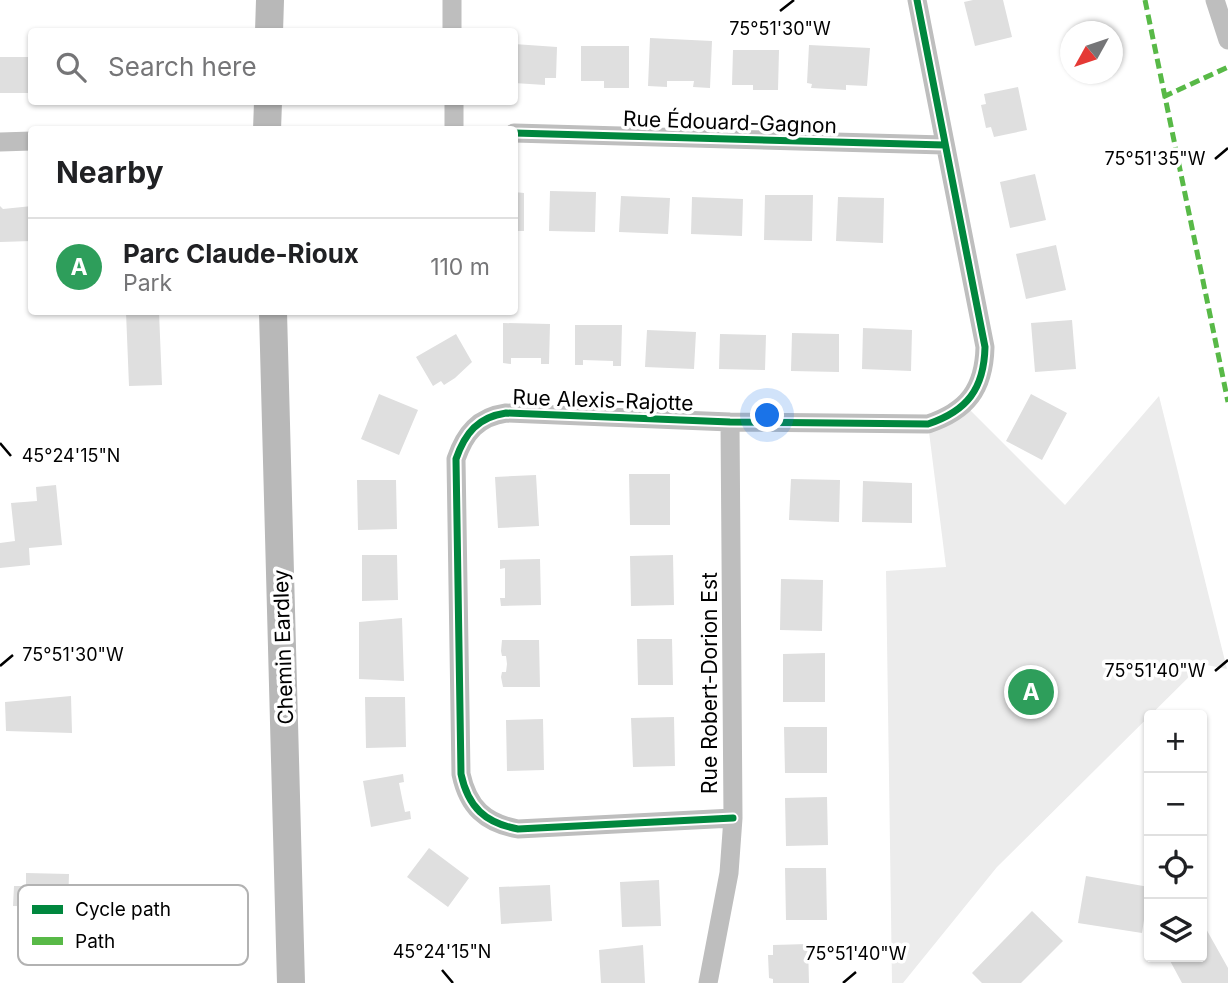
<!DOCTYPE html>
<html lang="en">
<head>
<meta charset="utf-8">
<style>
  :root { --surface:#fff; --page:#f2f2f2; --text:#202124; --muted:#757577; --line:#e0e0e0; --accent:#0f766e }
  body { margin:0; font-family:Inter,sans-serif; background:var(--page); color:var(--text) }
  .controls { position:absolute; right:21px; bottom:21px; display:grid; overflow:hidden; border-radius:7px; box-shadow:0 2px 5px #0004 }
  .controls button { width:63px; height:63px; display:grid; place-items:center; padding:0; border:0; border-bottom:2px solid var(--line); background:var(--surface); color:var(--text); font:35px sans-serif }
  .compass { position:absolute; left:1060px; top:21px; width:63px; height:63px; border-radius:50%; background:var(--surface); box-shadow:0 2px 5px #0004; rotate:230deg }
  .you { position:absolute; left:768px; top:416px; width:24px; height:24px; margin:-18px; border:5px solid #fff; border-radius:50%; background:#1a73e8; box-shadow:0 0 0 10px #1a73e833 }
  .badge { display:grid; place-items:center; width:46px; height:46px; border-radius:50%; background:var(--accent); color:#fff; font-size:23px; font-weight:700 }
  .pin { position:absolute; translate:-50% -50%; border:4px solid #fff; box-shadow:0 2px 7px #0006 }
  .list { margin:0; padding:0; list-style:none }
  h2 { display:flex; justify-content:space-between; align-items:center; height:91px; margin:0; padding:0 28px; font-size:30px }
  h2 small { font-size:23px; font-weight:400; color:var(--muted) }
  .list li { display:grid; grid-template-columns:46px 1fr auto; gap:21px; align-items:center; box-sizing:border-box; height:98px; padding:0 28px; border-top:2px solid var(--line) }
  .list b { display:block; font-size:26px; white-space:nowrap }
  .list p { margin:0; font-size:23px; white-space:nowrap; color:var(--muted) }
  .list em { font-size:23px; font-style:normal; color:var(--muted) }
  .icon { flex:none; width:38px; height:38px; fill:none; stroke:currentColor; stroke-width:2; stroke-linecap:round; stroke-linejoin:round }
  .map { position:relative; flex:none; width:1228px; height:983px; overflow:hidden }
  .search { position:absolute; background:var(--surface); box-shadow:0 2px 5px #0004; left:28px; top:28px; width:490px; height:77px; display:flex; align-items:center; gap:18px; box-sizing:border-box; padding:0 24px; border-radius:7px; color:var(--muted); font-size:26px }
  .panel { position:absolute; background:var(--surface); box-shadow:0 2px 5px #0004; left:28px; top:126px; width:490px; height:189px; border-radius:7px }
  .map>svg:first-child { display:block }
  .green { fill:#ececec }
  .building { fill:#dfdfdf }
  .lines { fill:none; stroke-linecap:round; stroke-linejoin:round }
  .street { stroke:#bebebe; stroke-width:19 }
  .secondary { stroke:#b8b8b8; stroke-width:28 }
  .quiet { stroke:#58b947; stroke-width:5; stroke-dasharray:10 5; stroke-linecap:butt }
  .cycleway-casing { stroke:#fff; stroke-width:11 }
  .cycleway { stroke:#00873e; stroke-width:7 }
  .ticks { fill:none; stroke:#000; stroke-width:2.5 }
  .labels { text-anchor:middle; dominant-baseline:central; stroke-width:7; stroke-linejoin:round; paint-order:stroke }
  .street-label { font-size:21px; fill:#000; stroke:#fff }
  .key { fill:#fff; stroke:#b2b2b2; stroke-width:2 }
  .key-label { font-size:19px; fill:#000 }
  .ticks-label { font-size:18px; text-anchor:middle; fill:#000; stroke:#fff; stroke-width:7; stroke-linejoin:round; paint-order:stroke }
</style>
</head>
<body>
<div class="map">
<svg width="1228" height="983" viewBox="0 0 1228 983">
  <rect width="100%" height="100%" fill="#fff"/>
  <path class="green" d="M1159 396 1227 669 1202 664 997 867 903 983H892L886 571 946 567 928 424 965 405 1065 505Z"/>
  <path class="building" d="M973 0H1003L1012 37 975 46 964 2Z
    M650 38 712 41 710 88 693 87 694 81H667V87L648 86Z
    M514 44 557 47 556 78H545V85L514 83Z
    M809 45 870 48 867 86 846 85V90L811 88 812 84 807 83Z
    M581 46H629V88H604V81H581Z
    M733 50H779L778 90H753V85H732Z
    M0 57H32V93H0Z
    M1018 87 1027 130 994 137 991 127 986 128 981 105 986 104 984 94Z
    M1035 174 1046 220 1010 228 1000 182Z
    M550 191 596 192 595 232 549 231Z
    M514 192 524 193V231H514Z
    M765 195H813L812 241 764 240Z
    M621 196 670 198 668 234 619 232Z
    M692 197 743 199 742 236 691 234Z
    M838 197 884 198 883 243 836 241Z
    M0 206 3 209 32 206V241L0 242Z
    M1056 245 1066 290 1026 299 1016 254Z
    M126 312H159L162 385 129 386Z
    M1072 320 1076 369 1035 372 1031 323Z
    M503 323 550 324 549 364H541V358H511V364L503 363Z
    M575 325H622L621 366H613V361L583 360V365H575Z
    M863 328 912 330 911 371 862 369Z
    M647 330 696 332 694 369 645 367Z
    M792 333 839 334V372L791 371Z
    M456 334 472 362 455 378 444 385 441 381 433 386 416 357Z
    M720 334 766 335 765 370 719 369Z
    M379 394 418 410 399 455 361 439Z
    M1031 394 1067 413 1042 460 1006 441Z
    M629 474H670V525H630Z
    M536 475 539 526 498 528 495 477Z
    M791 479 840 480 839 522 789 520Z
    M357 480H396L397 529 358 530Z
    M863 481 912 483V523L862 522Z
    M56 485 62 545 29 548 30 565 0 568V543L15 541 11 503 37 501 36 487Z
    M362 555H397L398 600 362 601Z
    M673 555 674 605 631 606 630 556Z
    M540 559 541 605 501 606 500 598H505V568L500 569V560Z
    M781 579 823 580 822 631 780 630Z
    M402 618 404 681 359 679V622Z
    M637 639H672L673 685H638Z
    M502 640H539L540 687H503L501 677 502 672H506L507 664 506 656H502L501 651Z
    M825 653V702H783V654Z
    M71 696 72 733 6 731 5 702Z
    M365 697H405L406 747 366 748Z
    M674 717 675 766 633 767 631 718Z
    M543 719 544 770 507 771 506 720Z
    M784 727H827V773H785Z
    M403 774 404 782 399 783 402 798 405 812 410 811 411 819 371 827 363 781Z
    M827 797 828 845 786 846 785 798Z
    M429 848 469 878 448 907 407 877Z
    M785 868H826L827 920H786Z
    M26 873 69 874 68 907 13 906 14 886H26Z
    M1086 876 1149 887 1142 933 1078 923Z
    M659 880 661 926 622 927 620 882Z
    M550 885 552 921 501 924 499 887Z
    M1032 911 1063 941 1021 983H982L972 973Z
    M1205 927 1228 968V983H1182L1168 957H1202V929Z
    M808 944 809 983H773V979L769 978 768 955H773V945Z
    M643 945 645 983H601L599 950Z"/>
  <g class="lines">
    <path class="street" d="M452 0V32
      M1215 0 1228 40
      M454 102V130
      M514 133 944 145
      M0 142 32 141
      M733 818 518 829C485 823 468 807 461 774L456 459C465 433 478 417 506 413L730 422 928 424C967 411 984 389 985 347L917 0
      M708 983 729 873 733 818 730 422"/>
    <path class="secondary" d="M269 32 270 0
      M267 130 268 102
      M273 312 291 983"/>
    <path class="quiet" d="M1145 0 1228 402
      M1163 97 1228 67"/>
    <g class="cycleway-casing">
      <path id="cycleway" d="M514 133 944 145
        M733 818 518 829C485 823 468 807 461 774L456 459C465 433 478 417 506 413L730 422 928 424C967 411 984 389 985 347L917 0"/>
    </g>
    <use href="#cycleway" class="cycleway"/>
  </g>
  <path class="ticks" d="M780 11 794 0M1215 159 1228 148M0 443 11 456M0 666 13 655M1215 671 1228 660M442 970 453 983M843 983 856 972"/>
  <g class="labels">
    <g class="street-label">
      <text transform="translate(730 122) rotate(2)">Rue Édouard-Gagnon</text>
      <text transform="translate(603 400) rotate(2)">Rue Alexis-Rajotte</text>
      <text transform="translate(283 647) rotate(-92)">Chemin Eardley</text>
      <text transform="translate(709 683) rotate(-90)">Rue Robert-Dorion Est</text>
    </g>
  </g>
  <rect x="18" y="885" width="230" height="80" rx="10" class="key"/>
  <rect x="32" y="905" width="31" height="9" fill="#00873e"/>
  <rect x="32" y="937" width="31" height="8" fill="#58b947"/>
  <g class="key-label">
    <text x="75" y="916">Cycle path</text>
    <text x="75" y="948">Path</text>
  </g>
  <g class="ticks-label">
    <text x="780" y="35">75°51'30"W</text>
    <text x="1155" y="165">75°51'35"W</text>
    <text x="71" y="462">45°24'15"N</text>
    <text x="73" y="661">75°51'30"W</text>
    <text x="1155" y="677">75°51'40"W</text>
    <text x="442" y="958">45°24'15"N</text>
    <text x="856" y="960">75°51'40"W</text>
  </g>
</svg>
<div class="controls">
<button>+</button>
<button>−</button>
<button><svg class="icon" aria-label="locate" viewBox="0 0 24 24"><circle cx="12" cy="12" r="6"/><path d="M12 2v4M12 18v4M2 12h4M18 12h4"/></svg></button>
<button><svg class="icon" aria-label="layers" viewBox="0 0 24 24"><path d="M12 4l9 5-9 5-9-5zM3 14l9 5 9-5"/></svg></button>
</div>
<svg class="compass" viewBox="-18 -18 36 36"><path d="M0-13l5 13h-10z" fill="#e53935"/><path d="M0 13l5-13h-10z" fill="#757577"/></svg>
<div class="you"></div>
<div class="pin badge" style="left:1031px;top:692px;background:#2e9e5b">A</div>
<div class="search"><svg class="icon" aria-label="search" viewBox="0 0 24 24"><circle cx="10" cy="10" r="6"/><path d="M15 15l6 6"/></svg>Search here</div>
<section class="panel">
<h2>Nearby<small></small></h2>
<ul class="list">
<li><span class="badge" style="background:#2e9e5b">A</span><div><b>Parc Claude-Rioux</b><p>Park</p></div><em>110 m</em></li>
</ul>
</section>
</div>
</body>
</html>
